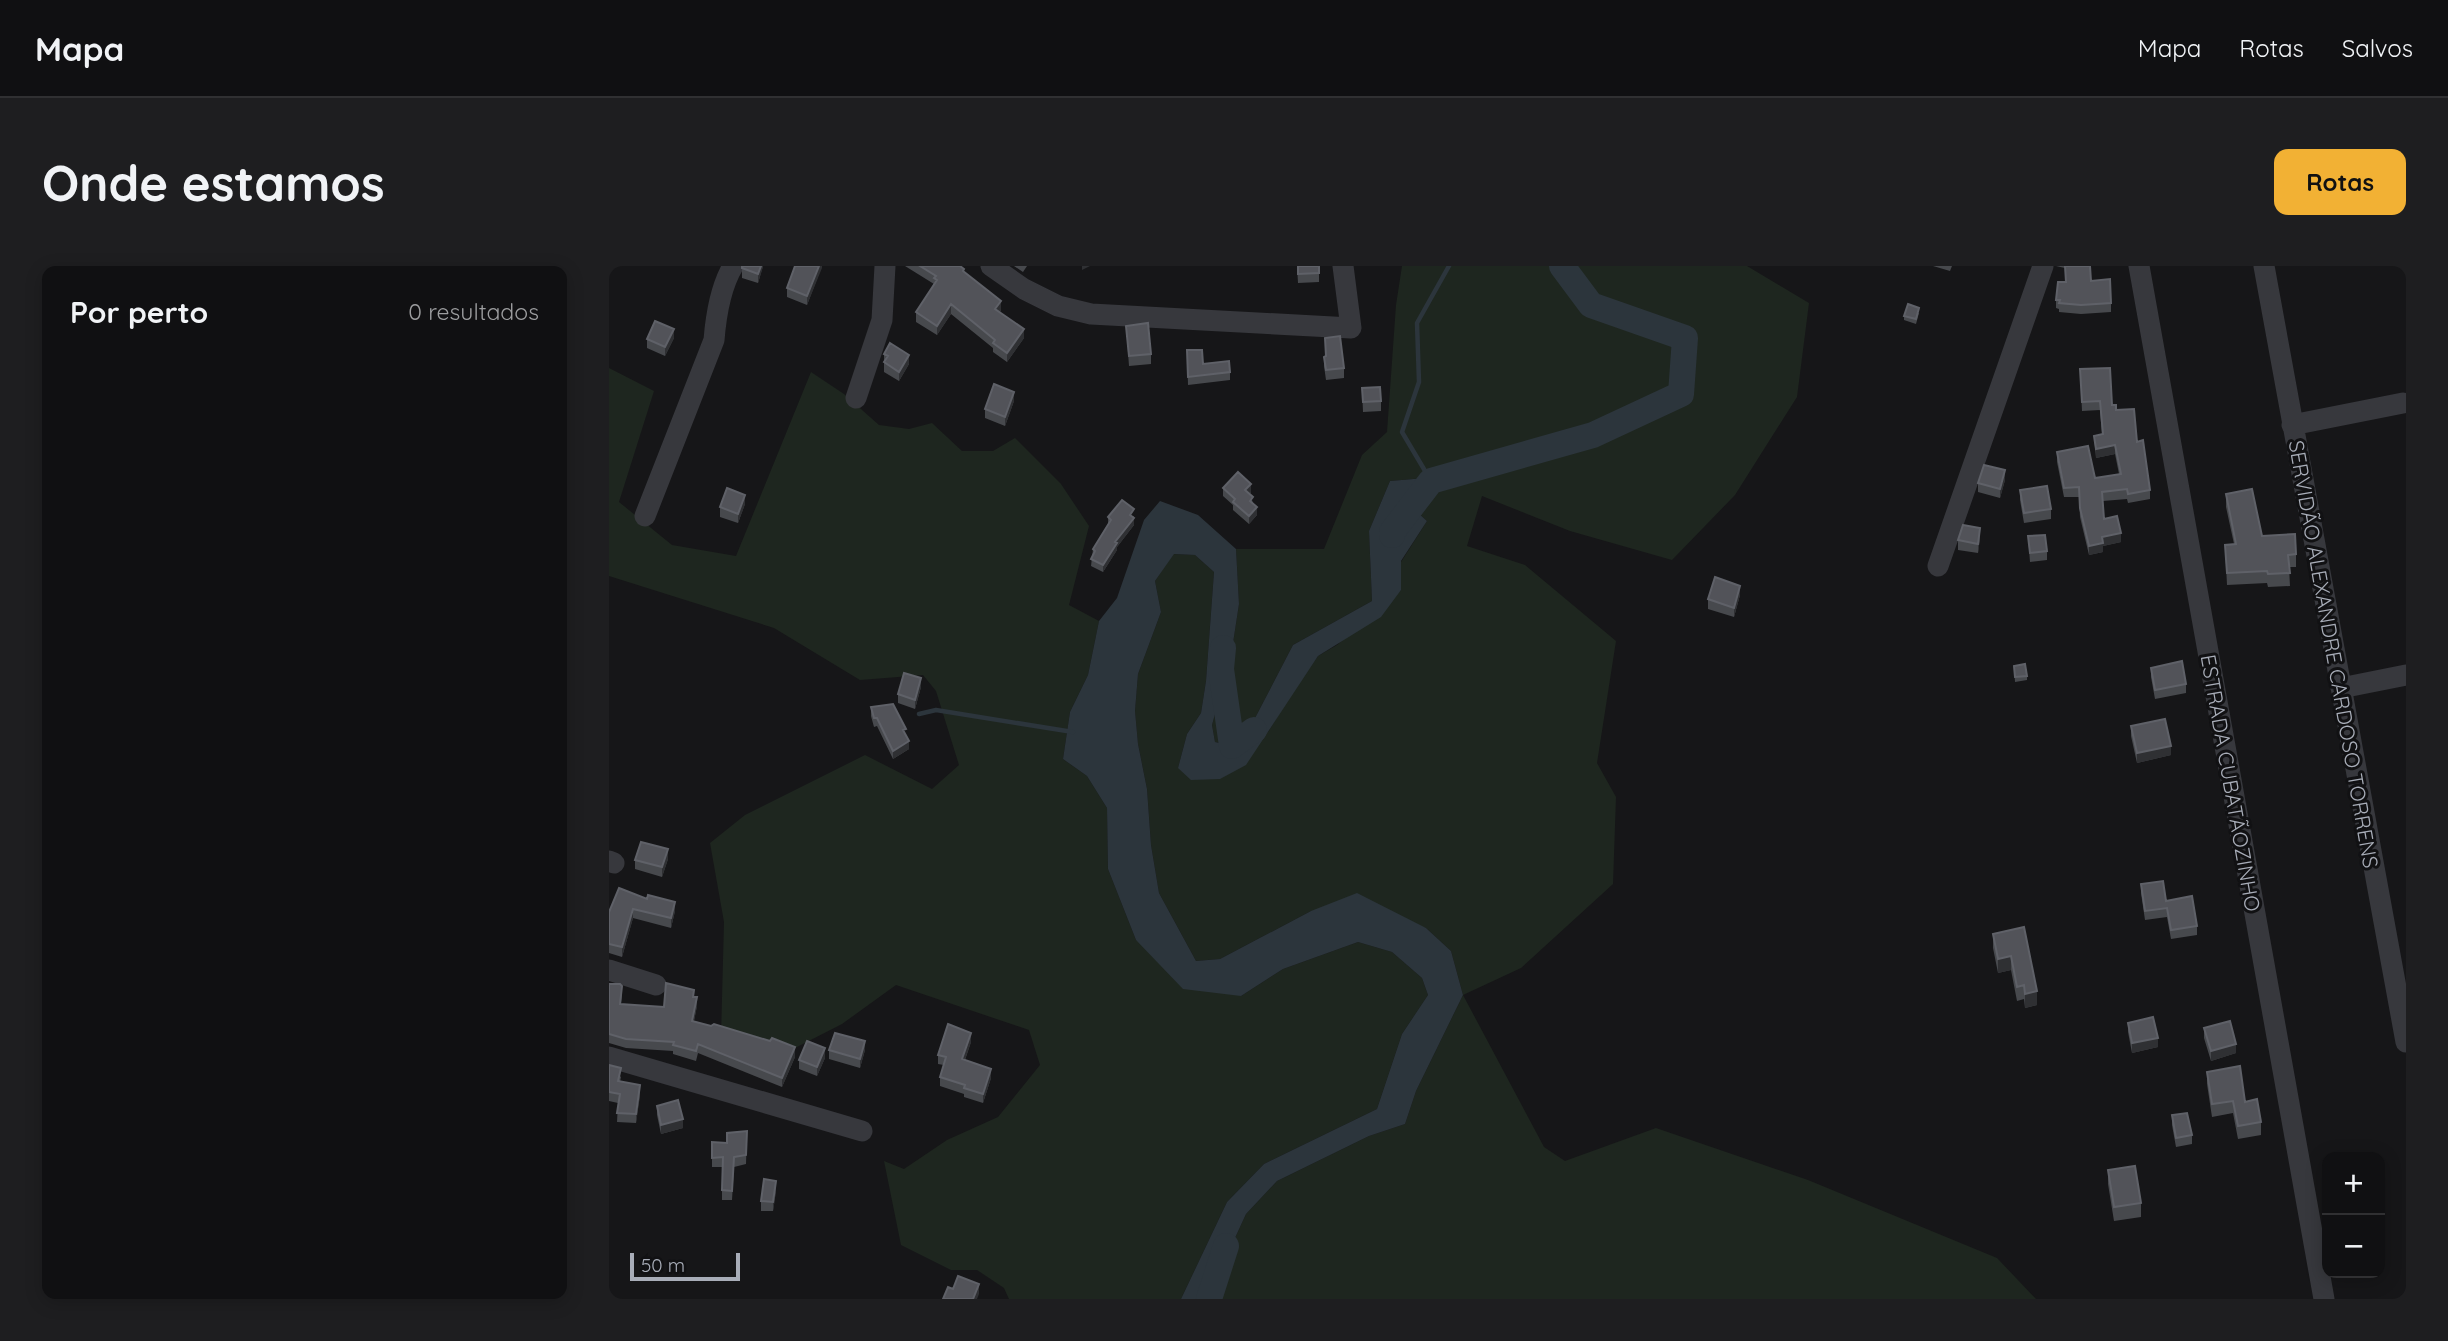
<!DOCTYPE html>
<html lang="pt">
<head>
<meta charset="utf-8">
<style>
  :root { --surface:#101012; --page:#1e1e20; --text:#f1f3f6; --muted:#9c9d9f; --line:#303032; --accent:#f2b134 }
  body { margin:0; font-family:Quicksand,sans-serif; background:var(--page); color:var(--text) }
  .controls { position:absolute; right:21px; bottom:21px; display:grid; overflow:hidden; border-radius:14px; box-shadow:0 4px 18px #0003 }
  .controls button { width:63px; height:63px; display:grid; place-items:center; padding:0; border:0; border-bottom:2px solid var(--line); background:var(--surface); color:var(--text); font:35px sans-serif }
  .scale { position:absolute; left:21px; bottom:18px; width:110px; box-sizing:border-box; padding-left:7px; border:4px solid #a8adb8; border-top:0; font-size:19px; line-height:24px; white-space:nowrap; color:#a8adb8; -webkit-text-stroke:5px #111113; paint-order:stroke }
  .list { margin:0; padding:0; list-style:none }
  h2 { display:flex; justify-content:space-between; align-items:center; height:91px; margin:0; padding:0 28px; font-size:30px }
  h2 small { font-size:23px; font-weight:400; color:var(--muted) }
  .map { position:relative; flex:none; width:1797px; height:1033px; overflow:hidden; border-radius:14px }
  header { display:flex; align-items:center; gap:42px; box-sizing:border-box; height:98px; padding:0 35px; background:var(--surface); border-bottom:2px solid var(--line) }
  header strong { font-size:33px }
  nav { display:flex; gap:38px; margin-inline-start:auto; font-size:24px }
  .intro { display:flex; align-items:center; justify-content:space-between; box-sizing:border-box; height:168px; padding:0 42px }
  h1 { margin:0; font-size:49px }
  .button { padding:18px 32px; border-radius:14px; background:var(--accent); color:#111; font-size:24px; font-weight:700 }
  main { display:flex; gap:42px; padding:0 42px }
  aside { flex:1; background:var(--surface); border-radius:14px; box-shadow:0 4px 18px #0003 }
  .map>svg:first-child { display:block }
  .green { fill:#1e261f }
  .water { fill:#2c353c }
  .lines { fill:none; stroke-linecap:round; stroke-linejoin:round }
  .stream { stroke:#2c353c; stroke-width:4.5 }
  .river { stroke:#2c353c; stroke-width:26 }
  .minor { stroke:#37383d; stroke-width:21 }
  .wall { fill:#47494d }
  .shaded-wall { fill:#2f3033 }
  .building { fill:#525359; stroke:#5f6168; stroke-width:2 }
  .labels { text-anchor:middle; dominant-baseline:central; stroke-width:6; stroke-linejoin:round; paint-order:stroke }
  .street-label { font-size:21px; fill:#a8adb8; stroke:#111113 }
</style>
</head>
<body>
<header>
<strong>Mapa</strong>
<nav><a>Mapa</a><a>Rotas</a><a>Salvos</a></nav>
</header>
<div class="intro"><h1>Onde estamos</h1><a class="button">Rotas</a></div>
<main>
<aside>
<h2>Por perto<small>0 resultados</small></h2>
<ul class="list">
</ul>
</aside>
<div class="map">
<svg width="1797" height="1033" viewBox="0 0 1797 1033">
  <rect width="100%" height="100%" fill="#161618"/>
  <path class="green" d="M793 0H1138L1200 37 1188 131 1126 229 1063 294 961 265 873 230 858 280 916 299 1007 375 988 497 1007 531 1004 618 912 702 854 729 935 881 956 895 1047 862 1199 914 1388 992 1427 1033H598L637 948 668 915 760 870 796 858 807 825 854 729 842 685 817 662 702 645 611 693 587 695 550 627 542 579 538 523 529 478 526 445 529 408 552 346 546 315 564 288 586 289 605 306 597 415 592 447 578 468 569 502 659 466 685 424 709 390 728 379 792 324V296L818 255 797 236 838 210 781 215 760 265 763 335 684 379 645 454 615 478 606 476 603 459 622 390 630 338 627 283H715L753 189 778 166 787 39Z
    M0 102 45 125 10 236 63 279 127 290 202 106 235 128 270 159 300 163 323 157 353 185H384L406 172 452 218 480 260 460 339 490 355 479 409 461 446 454 493 478 510 498 542 499 603 527 674 632 730 674 703 749 676 783 686 813 712 819 729 793 768 768 843 655 898 618 936 572 1033H400L395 1022 368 1004H342L292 979 275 895 295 903 338 874 389 851 431 799 420 764 287 719 233 758 186 782 112 770 115 656 101 577 136 549 256 489 323 523 350 499 327 425 314 409 251 414 165 362 0 310Z"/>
  <path class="water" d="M840 210 797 236 818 255 792 295V324L772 351 709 390 637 499 611 513 582 514 569 502 578 468 592 447 597 415 605 306 586 289 565 288 546 315 552 346 529 408 526 445 529 478 538 523 542 579 550 627 587 695 611 693 702 645 748 627 817 662 842 685 854 729 807 825 796 858 760 870 668 915 637 948 598 1033H572L618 936 655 898 768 843 793 768 819 729 813 712 783 686 749 676 674 703 632 730 574 723 527 674 499 603 498 542 478 510 454 493 461 446 479 409 490 355 508 332 535 254 551 235 589 249 627 283 630 338 622 390 603 459 606 476 615 478 645 454 684 379 763 335 760 265 781 215Z"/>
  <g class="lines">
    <path class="stream" d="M822 215 793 166 810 116 808 57 840 0
      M310 448 327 444 464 466"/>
    <path class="river" d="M783 269V266L822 215 984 169 1072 128 1076 72 982 39 953 0
      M614 382 612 403 623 480 645 464
      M600 1033 617 980"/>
    <path class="minor" d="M382 0 415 23 449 40 482 48 742 62 734 0
      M1530 0 1715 1033
      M1655 0 1797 776
      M247 132 273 54 276 0
      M1683 159 1794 137
      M36 250 105 74C107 49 111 22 124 0
      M1329 300 1434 0
      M1732 422 1797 409
      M0 595 5 597
      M0 704 47 719
      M0 791 253 865"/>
  </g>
  <path class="wall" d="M154 0 149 17 133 12V2Z
    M213 0 198 39 178 31V22Z
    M296 0H351L355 6 392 44 391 46 415 72 398 96 384 86V82L342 48 328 69 307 56V46L325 18Z
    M405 0H418L414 6Z
    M688 0 710 7V16L689 17Z
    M1324 0H1343L1341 5Z
    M1447 0H1481L1482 15 1502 37V46L1472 48 1450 46V43L1447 42V34L1457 16 1456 2Z
    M1310 47 1307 58 1295 54V50Z
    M517 60 542 88V98L520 100Z
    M65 72 56 90 38 82V73Z
    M716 72 735 102V112L717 114 715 100V91L717 90Z
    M578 84 594 98 621 106V114L579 119Z
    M275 88 300 98 290 115 275 106Z
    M1471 103 1507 144 1528 176 1541 224V233L1519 237 1518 233 1494 235 1495 253 1512 276 1494 280V286L1480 289 1471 251 1470 231H1455L1448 196V186L1486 212 1510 208 1506 188 1487 192 1485 170 1493 169 1491 144 1473 145Z
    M753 122 772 135V145L754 146Z
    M405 135 396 160 376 152V143Z
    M1396 214 1391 232 1369 226V217Z
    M614 222 642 226 641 228 648 249 640 258 624 244V239L614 230Z
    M1411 224 1442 243V253L1415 257 1411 234Z
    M1617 228 1653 270 1687 288V301H1680L1681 320 1659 321 1658 317 1618 319 1616 279 1625 278 1617 241Z
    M136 238 129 257 111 251V241Z
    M525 250 524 252 525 259 508 281V284L494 306 482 300 484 283 499 258V251Z
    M1419 270 1438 285V294L1421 296Z
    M1371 272 1369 287 1349 284V274Z
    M1131 329 1125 351 1099 343V333Z
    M1405 400 1418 410V414L1406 416Z
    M1542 402 1577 418V427L1546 433 1542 411Z
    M312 421 306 443 289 437V428Z
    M262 441 297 470 300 483 284 493 268 460 265 461 262 450Z
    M1522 460 1562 489 1528 497 1522 470Z
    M59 593 53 611 26 603V594Z
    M1532 618 1588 660V669L1562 673 1558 651 1536 654 1532 627Z
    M10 622 66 645 62 662 24 652 13 691 0 687V646Z
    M1415 661 1428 739 1416 742 1415 733 1408 735 1402 704 1389 707 1384 682V668Z
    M0 718 13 729 12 738 55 741 85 731 88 740 85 755 186 791 173 821 89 787 87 795 64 788V785L17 782 0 777Z
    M1519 757 1549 781 1523 787 1519 766Z
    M1595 762 1627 787 1602 795 1595 772Z
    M362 776 356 794 382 812 374 837 355 831V828L331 820V811L335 799 329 798V789Z
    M220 784H256L251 802 220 793Z
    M216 792 208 810 190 803V794Z
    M0 799 12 811 11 816 31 829 27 857 8 856 9 837 0 835Z
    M1598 806 1636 836 1652 856V869L1629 873 1624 847 1603 851 1598 818Z
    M48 840 74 862 52 868 48 849Z
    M1563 849 1583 869V878L1567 881 1563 859Z
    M138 865 137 898 125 901 123 934H113V901H103V876L118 877Z
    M1499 904 1532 937V951L1505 955 1499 918Z
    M167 925 164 945H152V935Z"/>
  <path class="shaded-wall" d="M152 0H154V1L149 17V8Z
    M210 0H213V2L198 39V30Z
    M473 0H481L473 4Z
    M392 35V44L386 53V43Z
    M342 38V48L328 69V60Z
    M65 63V72L56 90V81Z
    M415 63V72L398 96V87Z
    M300 89V98L290 115V106Z
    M405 126V135L396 160V151Z
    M1506 179V188L1487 192V183Z
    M1396 204V214L1391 232V223Z
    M642 218V226L636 232V224Z
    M136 229V238L129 257V248Z
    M648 241V249L640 258V250Z
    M525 252V259L508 281V284L494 306V299L506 276Z
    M1371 262V272L1369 287V278Z
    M1512 267V276L1494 280V286L1480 289V280L1493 271Z
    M1131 320V329L1125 351V342Z
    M312 412V421L306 443V434Z
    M300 475V483L284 493V485Z
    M1562 480V489L1528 497V487Z
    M59 583V593L53 611V601Z
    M66 636V645L62 662V652Z
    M24 643V652L13 691V681Z
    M1402 690V704L1389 707V693Z
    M1428 725V739L1416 742V728Z
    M88 731V740L83 764V755Z
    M362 767V776L353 802V793Z
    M1549 772V781L1523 787V777Z
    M256 775V784L251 802V793Z
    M1627 778V787L1602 795V785Z
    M186 781V791L173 821V812Z
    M216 782V792L208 810V801Z
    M382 803V812L374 837V828Z
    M31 819V829L27 857V848Z
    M74 853V862L52 868V859Z
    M167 915V925L164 945V936Z
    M370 1018V1028L368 1033H364Z"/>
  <path class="building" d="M133 0H152L149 8 133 2Z
    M186 0H210L198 30 178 22Z
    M311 0H351L355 3 354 5 392 35 386 43 415 63 398 87 384 77 386 74 342 38 328 60 307 46 328 14 325 12 327 10Z
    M689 0H710V7L689 8Z
    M1456 0H1481L1482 15 1501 13 1502 37 1472 39 1450 37 1451 34H1447L1449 16H1457Z
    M1299 38 1310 42 1307 53 1295 50Z
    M46 55 65 63 56 81 38 73Z
    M539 57 542 88 520 90 517 60Z
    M731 70 735 102 717 104 715 91 717 90 716 72Z
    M281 77 300 89 290 106 275 96 279 90 275 88Z
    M578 84H593L594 98 620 95 621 106 579 111Z
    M1501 102 1503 139H1507V144L1525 143 1528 176 1534 174 1541 224 1519 228 1518 223 1493 226 1495 253 1508 250 1512 267 1493 271 1494 277 1480 280 1471 242 1470 221 1455 222 1448 186 1479 180 1486 212 1512 208 1506 179 1487 183 1485 170 1494 168 1491 135 1473 136 1471 103Z
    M385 118 405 126 396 151 376 143Z
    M771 121 772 135 754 136 753 122Z
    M1375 199 1396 204 1391 223 1369 217Z
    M629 206 642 218 636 224 644 231 641 235 648 241 640 250 624 236 626 233 614 222Z
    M1438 220 1442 243 1415 247 1411 224Z
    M118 222 136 229 129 248 111 241Z
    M1643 223 1653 270 1686 268 1687 288 1679 289 1681 307 1659 308 1658 305 1618 307 1616 279 1627 278 1617 228Z
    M513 234 525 243 521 249 525 252 506 276 508 277 494 299 482 293 486 285 484 283 502 254 499 251Z
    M1354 259 1371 262 1369 278 1349 274Z
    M1436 269 1438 285 1421 287 1419 270Z
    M1106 311 1131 320 1125 342 1099 333Z
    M1573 395 1577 418 1546 424 1542 402Z
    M1416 398 1418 410 1406 411 1405 400Z
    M295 407 312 412 306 434 289 428Z
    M284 438 297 463 294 464 300 475 284 485 268 452H265L262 441Z
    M1556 453 1562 480 1528 487 1522 460Z
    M32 576 59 583 53 601 26 594Z
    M1554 615 1557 635 1583 630 1588 660 1562 664 1558 642 1536 645 1532 618Z
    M10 622 38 633 39 629 66 636 62 652 24 643 13 681 0 678V646Z
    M1415 661 1428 725 1416 728 1415 719 1408 721 1402 690 1389 693 1384 668Z
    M57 717 85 724 84 731H88L83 755 102 760 105 758 161 775 163 772 186 781 173 812 89 778 87 785 64 779 65 776 17 773 0 768V718H11L13 720 11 738 55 741Z
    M1544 751 1549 772 1523 777 1519 757Z
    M1621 755 1627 778 1602 785 1595 762Z
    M339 758 362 767 353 793 382 803 374 828 355 822 356 819 331 811 337 791 329 789Z
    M226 767 256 775 251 793 220 784Z
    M198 775 216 782 208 801 190 794Z
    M0 799 12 802 9 815 31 819 27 848 8 847 11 828 0 826Z
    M1631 800 1636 836 1648 833 1652 856 1629 860 1624 835 1603 838 1598 806Z
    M69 834 74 853 52 859 48 840Z
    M1578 847 1583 869 1567 872 1563 849Z
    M138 865 137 889 125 891 123 925 113 924 114 891 103 892V876L118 877V867Z
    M1526 900 1532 937 1505 941 1499 904Z
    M155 913 167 915 164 936 152 935Z
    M349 1010 370 1018 364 1033H334L339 1021 344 1023Z"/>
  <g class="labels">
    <g class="street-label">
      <text transform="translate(1725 388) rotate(80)">SERVIDÃO ALEXANDRE CARDOSO TORRENS</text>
      <text transform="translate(1622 517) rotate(80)">ESTRADA CUBATÃOZINHO</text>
    </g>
  </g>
</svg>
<div class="controls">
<button>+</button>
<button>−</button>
</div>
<div class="scale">50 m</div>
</div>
</main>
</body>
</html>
